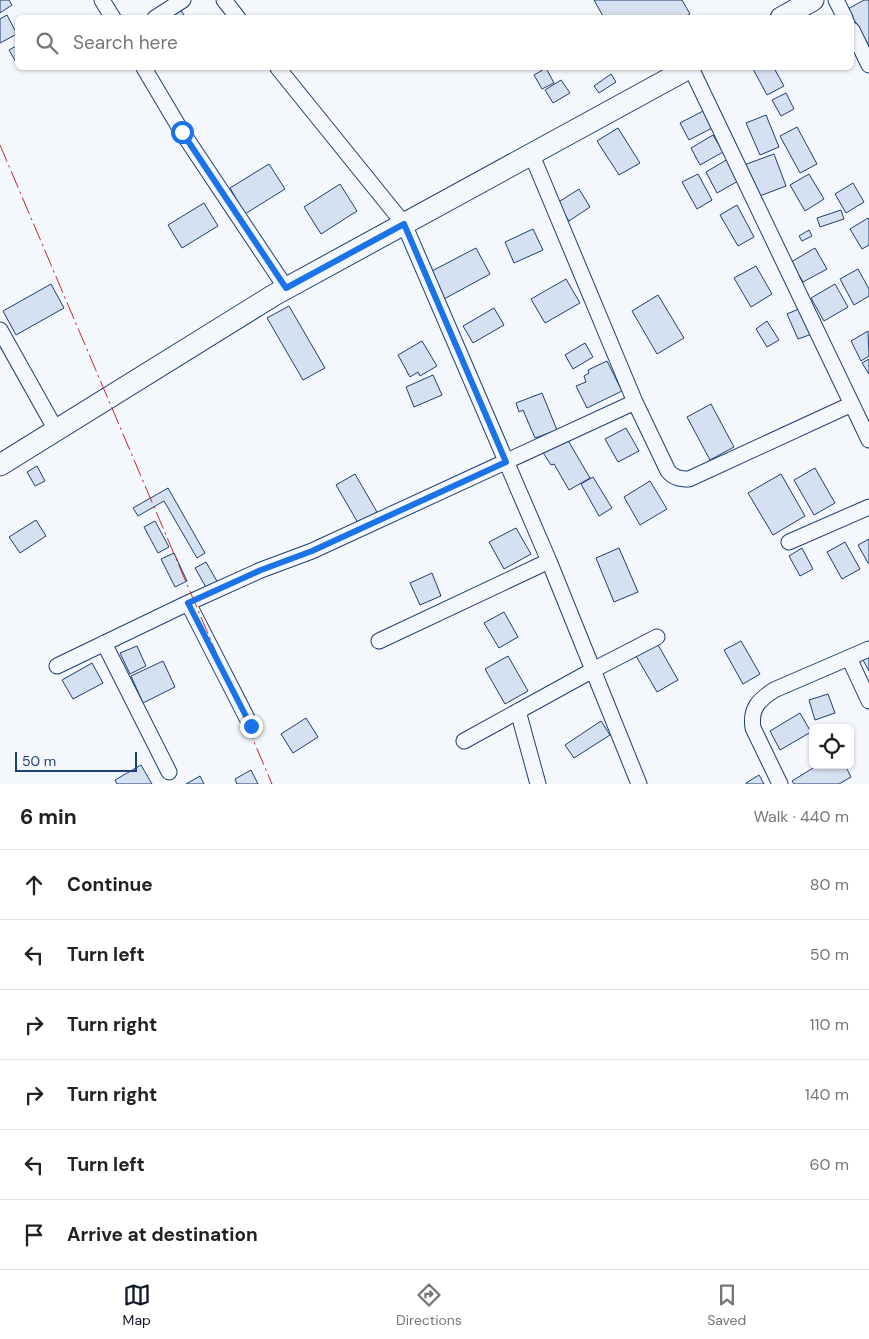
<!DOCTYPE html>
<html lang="en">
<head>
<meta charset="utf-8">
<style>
  :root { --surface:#fff; --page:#f6f6f6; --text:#222; --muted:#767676; --line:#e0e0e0; --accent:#111827 }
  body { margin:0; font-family:"DM Sans",sans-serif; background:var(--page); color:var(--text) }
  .controls { position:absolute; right:15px; bottom:15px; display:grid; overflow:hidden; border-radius:8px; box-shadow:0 1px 4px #0004 }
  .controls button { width:45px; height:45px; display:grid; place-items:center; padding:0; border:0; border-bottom:1px solid var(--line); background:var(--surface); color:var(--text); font:25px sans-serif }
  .scale { position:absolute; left:15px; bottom:12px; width:122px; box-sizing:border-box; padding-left:5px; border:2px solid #1d3f73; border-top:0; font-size:14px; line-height:18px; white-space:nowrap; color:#1d3f73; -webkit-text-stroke:4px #f4f7fb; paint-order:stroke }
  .stop { position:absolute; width:15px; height:15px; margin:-11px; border:4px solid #1a73e8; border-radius:50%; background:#fff }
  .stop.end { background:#1a73e8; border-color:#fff; box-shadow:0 1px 5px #0008 }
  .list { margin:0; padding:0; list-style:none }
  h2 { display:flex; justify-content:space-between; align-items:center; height:65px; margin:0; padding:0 20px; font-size:21px }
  h2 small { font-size:16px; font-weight:400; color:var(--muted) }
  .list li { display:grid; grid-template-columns:32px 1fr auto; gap:15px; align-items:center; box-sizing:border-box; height:70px; padding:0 20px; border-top:1px solid var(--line) }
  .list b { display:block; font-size:19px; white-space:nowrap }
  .list em { font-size:16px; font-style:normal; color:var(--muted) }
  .icon { flex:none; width:28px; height:28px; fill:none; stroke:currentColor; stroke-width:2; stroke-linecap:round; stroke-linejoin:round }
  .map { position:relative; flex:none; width:869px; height:784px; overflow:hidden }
  .search { position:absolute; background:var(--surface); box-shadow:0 1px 4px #0004; left:15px; right:15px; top:15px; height:55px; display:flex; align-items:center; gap:12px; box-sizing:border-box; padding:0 18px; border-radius:8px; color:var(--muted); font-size:19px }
  .sheet { height:485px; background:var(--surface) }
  nav { display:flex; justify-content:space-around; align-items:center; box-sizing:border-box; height:70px; border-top:1px solid var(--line); background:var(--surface); font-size:14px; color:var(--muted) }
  nav a { display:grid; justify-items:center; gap:2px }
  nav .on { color:var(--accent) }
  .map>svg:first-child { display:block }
  .building { fill:#d5e0f0; stroke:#1d3f73 }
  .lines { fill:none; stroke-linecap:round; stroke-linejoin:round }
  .street-casing { stroke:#1d3f73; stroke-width:17 }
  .secondary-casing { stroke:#1d3f73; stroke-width:23 }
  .street { stroke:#f4f7fb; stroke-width:15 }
  .secondary { stroke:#f4f7fb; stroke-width:21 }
  .power { stroke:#c62828; stroke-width:1; stroke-dasharray:18 4 2.5 4; stroke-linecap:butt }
  .route { stroke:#1a73e8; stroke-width:6 }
</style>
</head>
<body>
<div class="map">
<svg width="869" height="784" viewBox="0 0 869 784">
  <rect width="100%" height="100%" fill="#f4f7fb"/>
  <path class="building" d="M0 0H9L12 5 0 13Z
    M594 0H682L690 14 683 18H604Z
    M864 0H869V46L848 9Z
    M180 9 186 18H165Z
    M7 15 17 34 0 43V19Z
    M18 45V64H17L9 50Z
    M546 68 554 83 542 89 534 75Z
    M756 68H774L784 86 767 95 753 69Z
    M611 74 616 82 599 93 594 86Z
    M561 80 570 93 553 103 545 90Z
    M786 93 794 109 781 116 772 100Z
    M705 110 714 127 689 140 680 123Z
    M766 115 779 147 760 155 746 123Z
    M797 127 817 164 800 173 780 136Z
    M618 128 640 163 619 175 597 141Z
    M713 135 723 152 700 165 691 148Z
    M774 154 786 186 757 197 744 165Z
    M728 159 740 180 717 193 706 172Z
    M269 164 285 189 245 214 230 188Z
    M698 174 712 200 697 209 682 182Z
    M809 174 824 199 805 211 790 185Z
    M853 183 864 202 846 213 835 194Z
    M340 184 357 211 321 234 304 207Z
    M579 189 590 207 569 221 557 203Z
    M204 203 218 226 182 248 168 225Z
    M737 205 754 237 738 246 720 215Z
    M841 210 844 219 820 227 817 218Z
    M868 218 869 220V245L862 249 850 229Z
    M533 229 543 250 514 263 505 242Z
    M809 230 812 236 802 241 799 236Z
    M476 248 490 274 444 299 430 272Z
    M815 248 827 269 803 282 791 262Z
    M756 266 772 294 751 307 734 278Z
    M858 269 869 289V296L854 305 840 279Z
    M566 279 580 303 545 323 531 299Z
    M51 284 64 308 16 335 3 311Z
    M835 284 848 307 824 321 811 298Z
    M658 295 684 338 657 354 632 311Z
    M289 306 325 368 303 380 267 318Z
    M494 308 504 325 473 343 463 326Z
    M801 308 812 334 798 339 787 314Z
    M767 321 779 340 767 347 756 329Z
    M868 331 869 356 861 361 851 341Z
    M422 341 437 366 420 376 418 372 410 377 398 355Z
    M585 343 593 357 573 369 565 355Z
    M869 359V374L862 363Z
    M607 361 622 391 587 408 576 386 586 382 584 376 589 373 588 370Z
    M433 375 442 395 414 407 406 387Z
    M542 393 557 430 535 438 523 410 519 412 516 403Z
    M711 404 734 447 710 460 687 417Z
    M626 428 639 451 618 462 605 439Z
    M566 437 590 478 569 490 554 464 551 465 542 451Z
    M37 466 45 481 35 486 27 472Z
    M815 468 835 503 814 515 794 480Z
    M355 474 377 512 358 523 336 485Z
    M781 474 805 516 773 535 748 493Z
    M593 477 612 508 599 516 581 484Z
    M650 481 667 509 640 525 624 497Z
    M168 488 205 553 197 558 164 501 138 516 133 508Z
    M36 520 46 536 20 553 9 537Z
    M155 521 169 547 158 553 144 527Z
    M516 528 531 554 504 569 489 542Z
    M869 539V563H868L858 545Z
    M845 542 860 569 842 579 827 552Z
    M619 548 638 592 614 602 596 558Z
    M802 548 813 569 800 576 789 556Z
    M174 553 187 581 175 587 161 559Z
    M206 562 218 583 207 589 195 568Z
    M432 573 441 596 420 605 410 583Z
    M504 612 518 637 499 648 484 623Z
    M741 641 760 674 743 684 724 650Z
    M657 643 678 680 657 692 636 656Z
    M137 646 146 666 130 674 120 653Z
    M508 656 528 691 505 704 485 669Z
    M869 656V671L863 660Z
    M163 661 175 687 143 703 131 676Z
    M92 663 103 683 73 699 62 680Z
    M828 694 835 713 815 720 809 700Z
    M800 713 811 732 780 750 770 731Z
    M306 718 318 737 293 753 281 734Z
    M601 721 610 735 574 758 565 745Z
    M141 765 152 784H117L115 780Z
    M818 765H845L851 777 839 784H794L792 781Z
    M251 770 258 784H237L235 779Z
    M759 775 764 784H746V783Z
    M200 776 204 784H186Z"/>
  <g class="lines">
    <g class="street-casing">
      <path id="street" d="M102 0 113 18
        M224 0 238 18
        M836 0 845 18
        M155 18 183 0
        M852 30 869 65
        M144 68 182 132 286 288
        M278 68 404 224 549 561 379 641
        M691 68 869 440
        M531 153 635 402 668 471C674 478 680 479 689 479L852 404
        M0 330 56 430
        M789 542 869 507
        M549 561 639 784
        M188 603 251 726
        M104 643 169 772
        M849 658 869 701
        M57 666 188 603 261 570 312 551 635 402
        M518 711 538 784
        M464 741 593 670 657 637
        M780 784 753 728C750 708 759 700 774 690L869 649"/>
    </g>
    <g class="secondary-casing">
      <path id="secondary" d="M781 18 813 0
        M0 465 274 295 689 68"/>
    </g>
    <use href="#street" class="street"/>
    <use href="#secondary" class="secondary"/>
    <path class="power" d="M0 145 272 784"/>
  </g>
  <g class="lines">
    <path class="route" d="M182 132 286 288 404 224 506 462 312 551 261 570 188 603 251 726"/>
  </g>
</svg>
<div class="controls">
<button><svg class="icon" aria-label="locate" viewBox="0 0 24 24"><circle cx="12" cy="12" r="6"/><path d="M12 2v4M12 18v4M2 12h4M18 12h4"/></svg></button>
</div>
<div class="scale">50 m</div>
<div class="stop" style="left:182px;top:132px"></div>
<div class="stop end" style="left:251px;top:726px"></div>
<div class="search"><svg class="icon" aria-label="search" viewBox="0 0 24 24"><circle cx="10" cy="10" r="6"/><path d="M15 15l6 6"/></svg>Search here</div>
</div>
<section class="sheet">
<h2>6 min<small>Walk · 440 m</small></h2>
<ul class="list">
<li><svg class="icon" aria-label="ahead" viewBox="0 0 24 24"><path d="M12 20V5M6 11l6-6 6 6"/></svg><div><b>Continue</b></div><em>80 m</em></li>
<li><svg class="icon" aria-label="left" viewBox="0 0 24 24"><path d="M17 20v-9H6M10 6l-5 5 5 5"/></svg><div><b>Turn left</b></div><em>50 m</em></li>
<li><svg class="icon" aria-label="right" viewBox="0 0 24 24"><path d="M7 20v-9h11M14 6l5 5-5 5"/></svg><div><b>Turn right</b></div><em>110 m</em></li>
<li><svg class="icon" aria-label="right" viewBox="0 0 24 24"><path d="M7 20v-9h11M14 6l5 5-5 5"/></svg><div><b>Turn right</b></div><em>140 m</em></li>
<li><svg class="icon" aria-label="left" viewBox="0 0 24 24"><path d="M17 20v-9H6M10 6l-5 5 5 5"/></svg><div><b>Turn left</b></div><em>60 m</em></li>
<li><svg class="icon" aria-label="arrive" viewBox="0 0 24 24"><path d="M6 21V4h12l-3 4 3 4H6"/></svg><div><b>Arrive at destination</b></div></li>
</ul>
</section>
<nav>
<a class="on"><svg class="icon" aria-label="map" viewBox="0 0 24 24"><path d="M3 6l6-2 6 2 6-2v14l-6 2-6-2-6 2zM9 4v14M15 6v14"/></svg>Map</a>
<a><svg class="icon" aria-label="directions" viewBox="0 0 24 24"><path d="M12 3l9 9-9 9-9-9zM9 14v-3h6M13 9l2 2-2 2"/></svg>Directions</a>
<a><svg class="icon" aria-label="saved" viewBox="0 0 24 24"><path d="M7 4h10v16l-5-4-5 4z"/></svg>Saved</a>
</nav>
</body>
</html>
